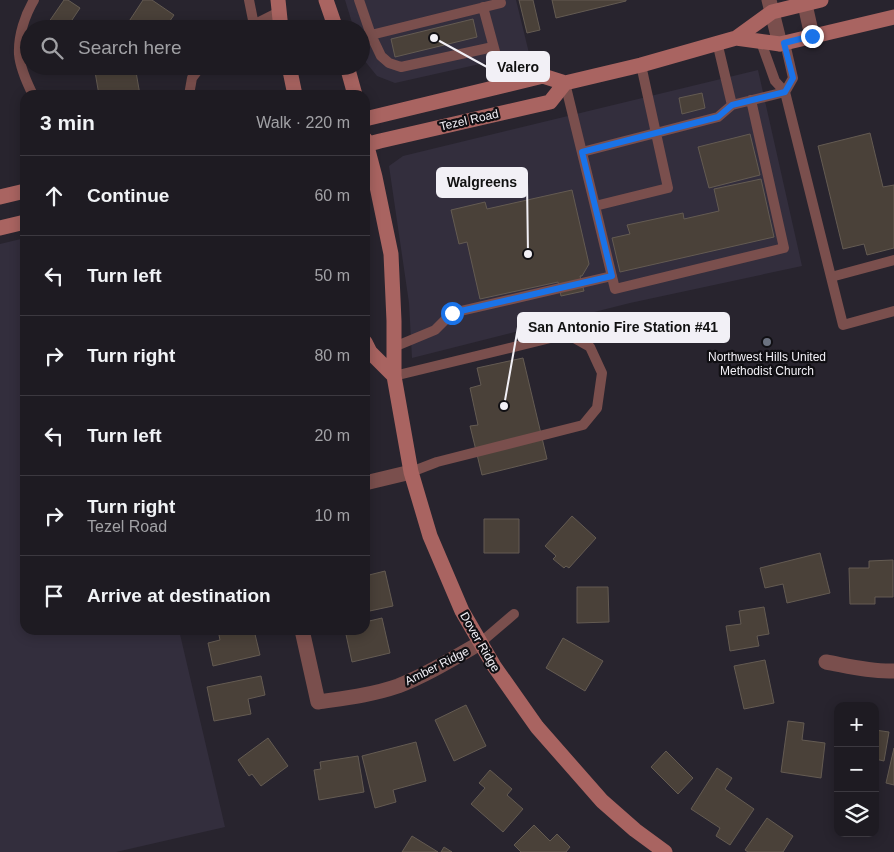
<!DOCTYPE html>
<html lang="en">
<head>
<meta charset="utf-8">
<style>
  :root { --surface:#1e1b22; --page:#2b282f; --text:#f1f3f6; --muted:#a1a1a5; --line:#3c3940 }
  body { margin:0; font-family:Helvetica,sans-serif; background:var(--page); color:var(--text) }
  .controls { position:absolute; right:15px; bottom:15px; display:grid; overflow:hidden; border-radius:10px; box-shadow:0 2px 12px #0003 }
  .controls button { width:45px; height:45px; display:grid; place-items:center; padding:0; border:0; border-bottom:1px solid var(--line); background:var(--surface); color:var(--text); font:25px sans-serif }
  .stop { position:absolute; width:15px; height:15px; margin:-11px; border:4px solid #1a73e8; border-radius:50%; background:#fff }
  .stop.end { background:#1a73e8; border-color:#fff; box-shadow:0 1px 5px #0008 }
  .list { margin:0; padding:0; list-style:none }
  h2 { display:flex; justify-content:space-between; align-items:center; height:65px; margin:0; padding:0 20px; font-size:21px }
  h2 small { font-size:16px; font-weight:400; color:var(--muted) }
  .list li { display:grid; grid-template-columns:32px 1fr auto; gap:15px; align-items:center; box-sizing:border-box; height:80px; padding:0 20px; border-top:1px solid var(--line) }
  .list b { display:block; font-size:19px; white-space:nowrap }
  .list p { margin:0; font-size:16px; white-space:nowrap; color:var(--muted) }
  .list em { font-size:16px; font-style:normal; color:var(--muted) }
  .icon { flex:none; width:28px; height:28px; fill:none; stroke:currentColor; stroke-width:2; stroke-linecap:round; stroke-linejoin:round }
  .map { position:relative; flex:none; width:894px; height:852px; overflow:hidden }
  .search { position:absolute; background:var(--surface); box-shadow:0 2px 12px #0003; left:20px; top:20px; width:350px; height:55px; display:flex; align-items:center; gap:12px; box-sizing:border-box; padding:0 18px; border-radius:28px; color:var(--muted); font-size:19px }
  .panel { position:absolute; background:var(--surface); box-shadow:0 2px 12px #0003; left:20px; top:90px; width:350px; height:545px; border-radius:15px }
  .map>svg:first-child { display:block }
  .built { fill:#332e3d }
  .building { fill:#4a4139; stroke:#645b52 }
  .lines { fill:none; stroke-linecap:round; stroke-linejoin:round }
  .lane { stroke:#7a4f4d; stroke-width:10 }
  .street { stroke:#7a4f4d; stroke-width:15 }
  .secondary { stroke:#a96461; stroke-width:15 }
  .route { stroke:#1a73e8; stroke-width:6 }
  .worship-dot { fill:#6b7280; stroke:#100f13; stroke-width:2 }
  .labels { text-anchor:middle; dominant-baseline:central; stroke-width:4.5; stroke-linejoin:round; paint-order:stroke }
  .street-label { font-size:12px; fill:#f2f0f6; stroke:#100f13 }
  .poi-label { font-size:12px; fill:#f2f0f6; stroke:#100f13 }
  .leader { fill:none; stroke:#f2f0f6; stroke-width:2 }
  .callout-dot { fill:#f2f0f6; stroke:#100f13; stroke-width:2 }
  .callout { fill:#f2f0f6; stroke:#f2f0f6; stroke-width:2 }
  .callout-label { font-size:14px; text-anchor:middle; font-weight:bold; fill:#111 }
</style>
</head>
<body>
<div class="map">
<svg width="894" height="852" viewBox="0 0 894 852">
  <rect width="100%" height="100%" fill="#28242e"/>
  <path class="built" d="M345 0H516L529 53 395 83 377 76 364 60 361 51V29H354Z
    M758 70 802 266 630 303 412 358 409 303 389 166 403 156Z
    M25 238V630H179L225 827 116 852H0V244Z"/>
  <path class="building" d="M64 0H68L80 8 66 29H44Z
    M143 0H152L174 15 167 25 172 29H124Z
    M519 0H533L540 30 527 33Z
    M552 0H626V1L556 18Z
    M473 19 477 37 395 57 391 39Z
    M94 66H135L140 95H99Z
    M702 93 705 108 682 114 679 98Z
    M870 133 883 187 894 185V248L867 255 864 244 843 249 818 146Z
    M750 134 760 175 709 188 698 147Z
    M761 179 774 237 620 272 612 238 630 234 627 225 683 213 684 219 719 211 714 189Z
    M572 190 589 264 582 276H580L584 291 561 296 558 282 480 299 467 242 459 244 451 210 485 202 487 209Z
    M523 358 547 459 482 475 470 426 478 425 470 388 481 385 477 368Z
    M572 516 596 538 569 568 566 566 564 568 553 559 556 556 545 546Z
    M484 519H519V553H484Z
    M365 542 369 558 365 559Z
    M820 553 830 593 787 603 783 584 765 588 760 568Z
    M893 560V597H875V604H850L849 568H869V561Z
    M385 571 393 606 365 612V576Z
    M577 587H608L609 622 577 623Z
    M764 607 769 634 757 636 759 646 730 651 726 626 741 624 739 611Z
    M382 618 390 653 352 662 345 630H365V622Z
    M218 630H254L260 655 213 666 208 643 220 640Z
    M563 638 603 661 585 691 546 668Z
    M765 660 774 703 744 709 734 666Z
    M261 676 265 695 248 699 251 714 214 721 207 687Z
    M466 705 486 746 454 761 435 720Z
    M788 721 804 723 802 740 825 743 821 778 781 772Z
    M875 730 889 732 884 761 875 759Z
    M268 738 288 766 261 786 252 774 249 776 238 760Z
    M416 742 426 781 393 790 396 802 375 808 362 756Z
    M894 748V785L886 783Z
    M666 751 693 778 678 794 651 767Z
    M358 756 364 792 319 800 314 770 321 769 320 762Z
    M717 768 732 778 725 789 754 809 730 845 716 836 720 828 691 809Z
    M490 770 512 789 507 795 523 809 503 832 471 804 485 788 479 783Z
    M767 818 793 836 783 852H748L745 850Z
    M534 825 550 841 557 834 570 847 566 852H521L514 845Z
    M412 836 438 852H402Z
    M444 847 452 852H441Z"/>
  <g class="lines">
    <path class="lane" d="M249 0 254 25
      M359 0 371 35 501 3 500 0
      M483 7 504 85
      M245 29 279 12
      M371 35 381 56 389 63 401 67 493 47
      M761 42 775 81 785 92 831 277 894 260
      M641 65 668 188 595 206 615 289 784 248 751 100
      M565 83 595 206
      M33 95C27 83 20 67 19 54 18 36 25 15 34 0
      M189 95 192 78 201 66
      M732 105 785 92 793 78 785 43
      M582 152 718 117 732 105 717 42
      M831 277 843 325 894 311
      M394 347 435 330 452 313 612 276
      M394 376 567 334 590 347 602 373 597 408 583 425 437 462 411 472
      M480 643 514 614"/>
    <path class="street" d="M769 0 780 44
      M804 0 812 36
      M365 483 411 472
      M302 630 318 702C345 698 372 695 398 686 427 675 454 658 480 643
      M826 662C848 666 871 672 894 671"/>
    <path class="secondary" d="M278 0 281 29
      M326 0 336 29
      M736 38 772 12 821 0
      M289 66 295 95
      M347 66 355 95
      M365 119 543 76 565 83 641 65 736 38 780 44 894 17
      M365 139 375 177 391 254 394 321V376L411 472 430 536 462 611 494 666 537 727 602 801 635 830 665 852
      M365 145 380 141 550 102 565 83
      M0 197 25 191
      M0 228 25 222
      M365 342 370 352 394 376"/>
  </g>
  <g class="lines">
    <path class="route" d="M452 313 612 276 582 152 718 117 732 105 785 92 793 78 784 43 812 36"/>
  </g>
  <circle class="worship-dot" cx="767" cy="342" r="5"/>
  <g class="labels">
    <g class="street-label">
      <text transform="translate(469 120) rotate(-13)">Tezel Road</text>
      <text transform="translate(480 642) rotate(60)">Dover Ridge</text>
      <text transform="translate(437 666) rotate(-27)">Amber Ridge</text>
    </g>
    <g class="poi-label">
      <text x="767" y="357">Northwest Hills United<tspan x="767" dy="14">Methodist Church</tspan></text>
    </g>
  </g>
  <path class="leader" d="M434 38L487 67M528 254L527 182M504 406L518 327"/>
  <g class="callout-dot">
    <circle cx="434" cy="38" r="5"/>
    <circle cx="528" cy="254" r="5"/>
    <circle cx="504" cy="406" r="5"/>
  </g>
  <g class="callout">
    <rect x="487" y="52" width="62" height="29" rx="5"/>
    <rect x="437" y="168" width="90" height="29" rx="5"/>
    <rect x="518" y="313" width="211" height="29" rx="5"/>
  </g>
  <g class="callout-label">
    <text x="518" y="72">Valero</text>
    <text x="482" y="187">Walgreens</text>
    <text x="623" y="332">San Antonio Fire Station #41</text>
  </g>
</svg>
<div class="controls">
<button>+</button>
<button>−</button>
<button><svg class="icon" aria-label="layers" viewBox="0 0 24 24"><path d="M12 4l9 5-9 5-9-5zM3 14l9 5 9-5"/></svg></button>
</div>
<div class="stop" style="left:452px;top:313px"></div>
<div class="stop end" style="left:812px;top:36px"></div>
<div class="search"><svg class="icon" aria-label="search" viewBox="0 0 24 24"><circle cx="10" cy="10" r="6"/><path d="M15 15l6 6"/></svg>Search here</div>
<section class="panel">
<h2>3 min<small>Walk · 220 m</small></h2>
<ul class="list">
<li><svg class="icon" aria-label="ahead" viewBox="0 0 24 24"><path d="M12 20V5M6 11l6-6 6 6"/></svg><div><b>Continue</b></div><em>60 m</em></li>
<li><svg class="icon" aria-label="left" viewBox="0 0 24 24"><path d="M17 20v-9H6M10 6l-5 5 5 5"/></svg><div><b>Turn left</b></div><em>50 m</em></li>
<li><svg class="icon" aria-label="right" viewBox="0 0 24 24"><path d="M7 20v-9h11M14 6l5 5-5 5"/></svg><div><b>Turn right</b></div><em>80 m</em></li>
<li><svg class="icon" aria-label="left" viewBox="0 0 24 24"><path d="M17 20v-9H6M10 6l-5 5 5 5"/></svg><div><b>Turn left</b></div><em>20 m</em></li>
<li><svg class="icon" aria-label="right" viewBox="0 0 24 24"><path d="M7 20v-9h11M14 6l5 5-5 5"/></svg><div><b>Turn right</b><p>Tezel Road</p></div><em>10 m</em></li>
<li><svg class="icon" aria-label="arrive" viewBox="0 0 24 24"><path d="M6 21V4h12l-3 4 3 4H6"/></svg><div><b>Arrive at destination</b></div></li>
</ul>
</section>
</div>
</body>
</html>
